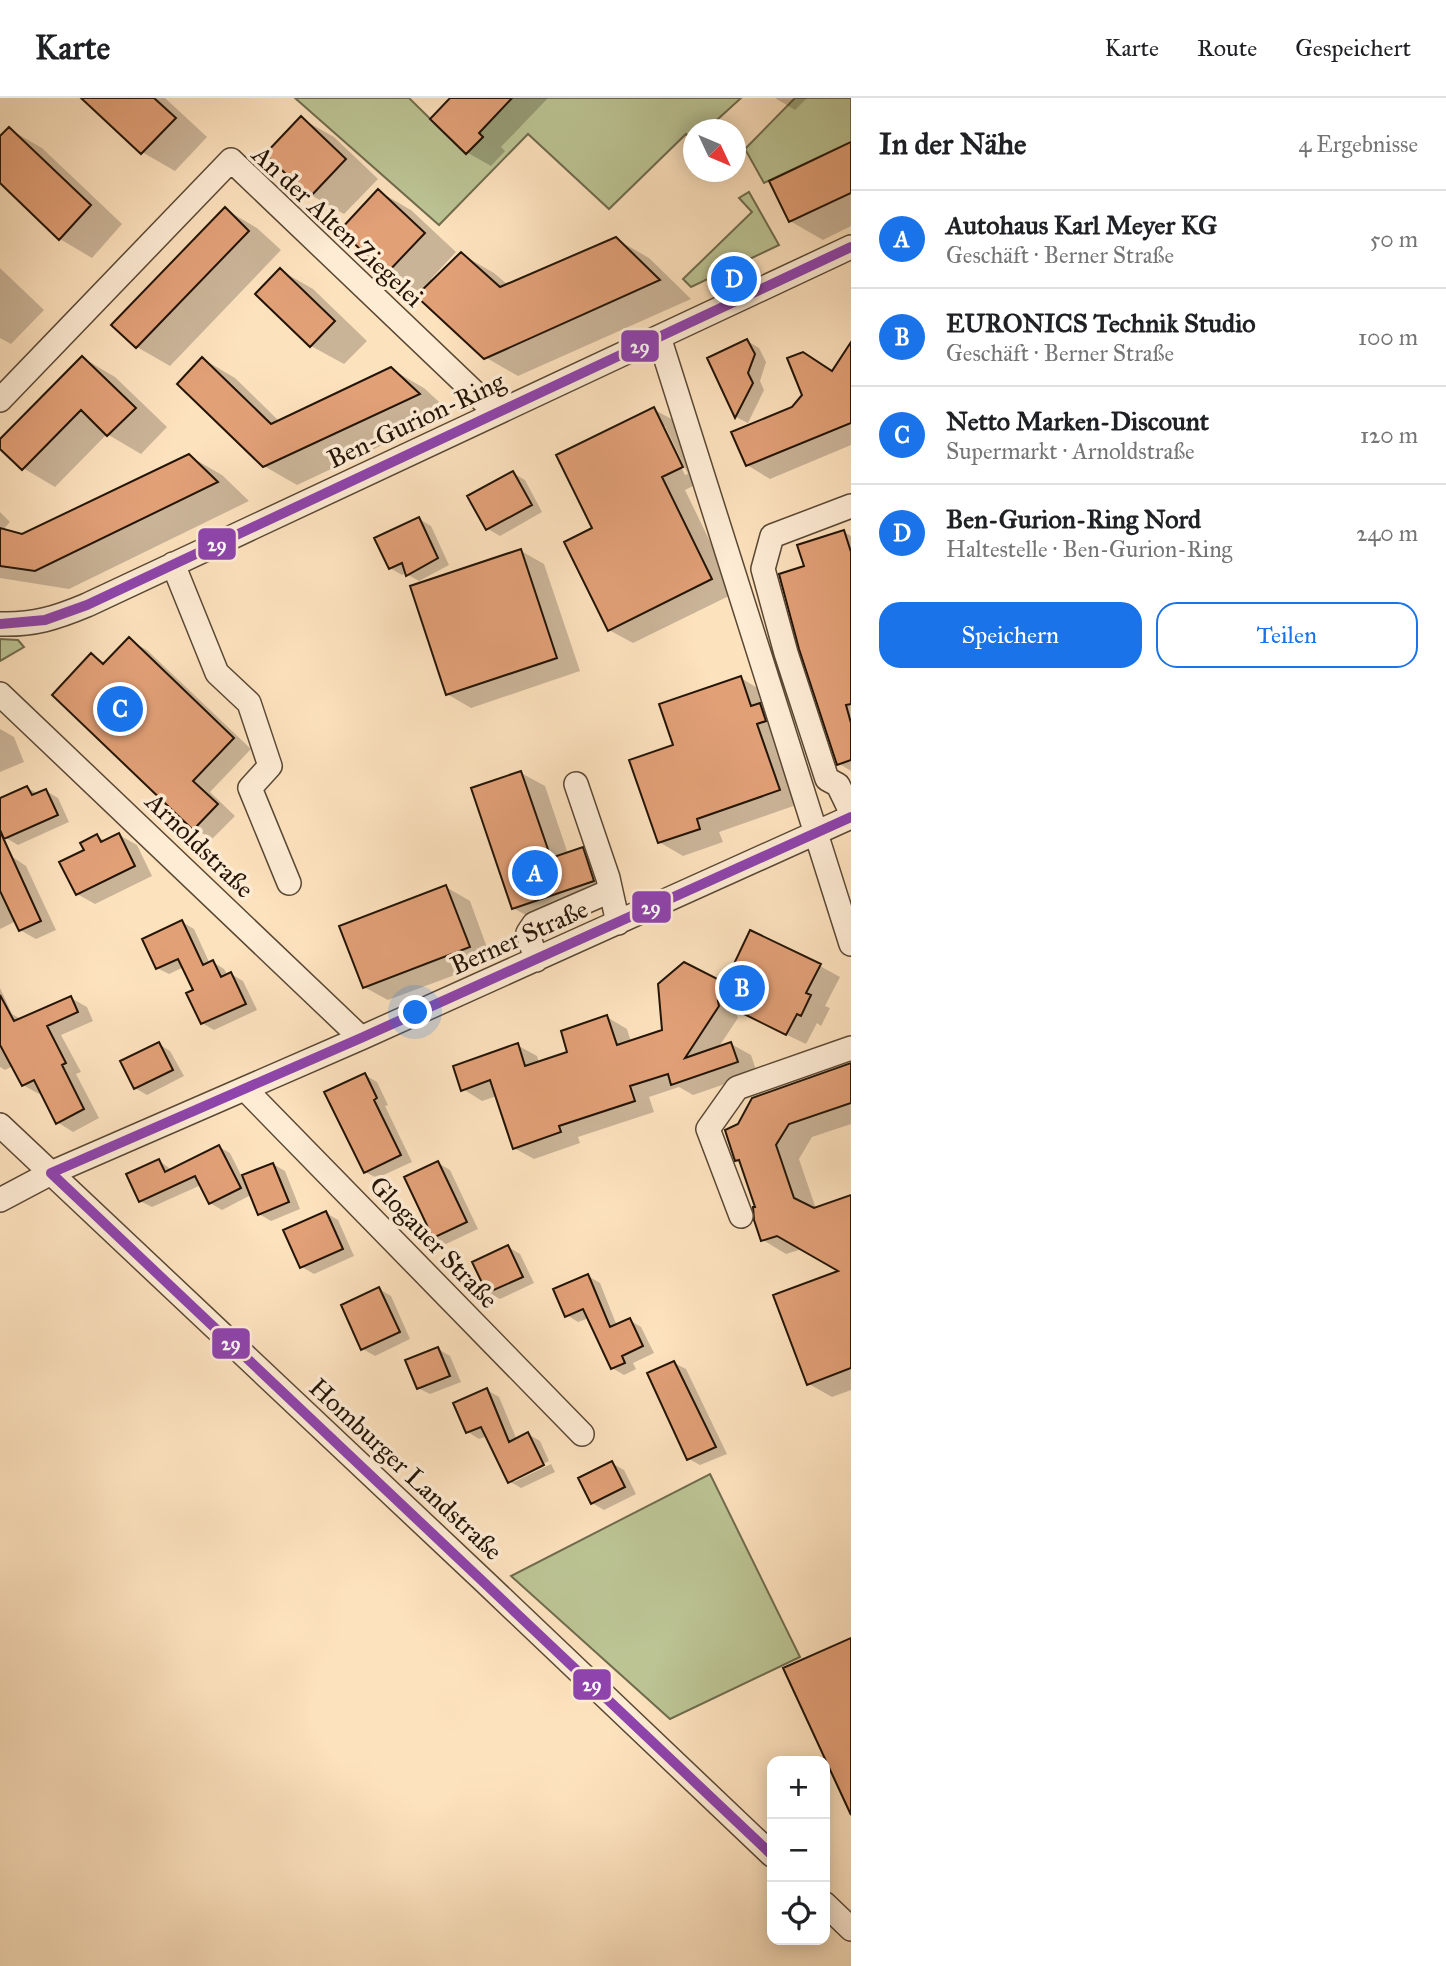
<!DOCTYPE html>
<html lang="de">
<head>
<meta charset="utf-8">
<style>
  :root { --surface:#fff; --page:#f6f6f6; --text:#202124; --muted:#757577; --line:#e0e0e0; --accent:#1a73e8 }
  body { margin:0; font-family:"IM FELL Great Primer",serif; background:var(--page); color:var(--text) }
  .controls { position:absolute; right:21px; bottom:21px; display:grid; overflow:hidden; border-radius:14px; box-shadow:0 4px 18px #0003 }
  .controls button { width:63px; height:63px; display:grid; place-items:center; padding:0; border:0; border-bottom:2px solid var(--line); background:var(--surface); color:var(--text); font:35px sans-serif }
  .compass { position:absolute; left:683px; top:21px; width:63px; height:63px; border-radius:50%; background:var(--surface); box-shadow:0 4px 18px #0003; rotate:134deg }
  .you { position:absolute; left:416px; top:915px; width:24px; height:24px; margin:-18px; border:5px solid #fff; border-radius:50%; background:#1a73e8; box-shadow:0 0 0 10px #1a73e833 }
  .badge { display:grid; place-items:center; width:46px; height:46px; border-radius:50%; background:var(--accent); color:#fff; font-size:23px; font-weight:700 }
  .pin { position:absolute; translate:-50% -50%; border:4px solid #fff; box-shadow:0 2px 7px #0006 }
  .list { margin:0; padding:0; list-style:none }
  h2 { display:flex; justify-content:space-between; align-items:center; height:91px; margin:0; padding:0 28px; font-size:30px }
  h2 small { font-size:23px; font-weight:400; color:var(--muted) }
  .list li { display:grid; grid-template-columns:46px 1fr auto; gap:21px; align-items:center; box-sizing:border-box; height:98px; padding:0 28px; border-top:2px solid var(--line) }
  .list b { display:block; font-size:26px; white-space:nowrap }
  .list p { margin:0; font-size:23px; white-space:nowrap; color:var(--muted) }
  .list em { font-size:23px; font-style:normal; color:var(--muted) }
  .actions { display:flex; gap:14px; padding:21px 28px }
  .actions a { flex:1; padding:16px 0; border:2px solid var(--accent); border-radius:21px; text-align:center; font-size:24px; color:var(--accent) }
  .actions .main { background:var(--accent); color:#fff }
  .icon { flex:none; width:38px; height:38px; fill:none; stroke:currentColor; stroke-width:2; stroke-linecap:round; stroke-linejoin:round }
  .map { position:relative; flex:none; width:851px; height:1868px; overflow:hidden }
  header { display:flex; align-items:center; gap:42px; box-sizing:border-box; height:98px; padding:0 35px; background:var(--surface); border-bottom:2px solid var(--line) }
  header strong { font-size:33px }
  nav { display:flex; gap:38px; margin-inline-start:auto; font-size:24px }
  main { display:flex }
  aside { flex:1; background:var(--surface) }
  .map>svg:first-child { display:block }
  .green { fill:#bcc494; stroke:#706c4d; stroke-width:2 }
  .shadow { fill:#0003; fill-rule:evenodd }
  .building { fill:#e2a077; stroke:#231406; stroke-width:2 }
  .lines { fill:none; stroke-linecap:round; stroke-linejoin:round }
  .minor-casing { stroke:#5a4834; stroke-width:26 }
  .minor { stroke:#feecd5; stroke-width:23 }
  .bus-1-casing { stroke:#feecd5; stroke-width:16 }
  .bus-1 { stroke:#8e44ad; stroke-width:10 }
  .labels { text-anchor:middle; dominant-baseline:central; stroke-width:7; stroke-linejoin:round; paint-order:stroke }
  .street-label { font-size:26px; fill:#231406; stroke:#feecd5 }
  .line-badge { stroke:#feecd5; stroke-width:2.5 }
  .badge-label { font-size:19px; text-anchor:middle; font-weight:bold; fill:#fff }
</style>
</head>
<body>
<header>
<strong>Karte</strong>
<nav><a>Karte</a><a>Route</a><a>Gespeichert</a></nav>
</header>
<main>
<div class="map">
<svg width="851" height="1868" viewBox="0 0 851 1868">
  <rect width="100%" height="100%" fill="#fde2be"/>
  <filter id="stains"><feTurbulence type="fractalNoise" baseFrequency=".00286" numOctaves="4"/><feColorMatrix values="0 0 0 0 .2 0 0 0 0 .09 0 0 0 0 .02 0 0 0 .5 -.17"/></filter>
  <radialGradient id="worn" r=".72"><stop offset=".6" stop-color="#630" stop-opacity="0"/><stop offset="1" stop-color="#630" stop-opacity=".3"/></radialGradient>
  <path class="green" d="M295 0H409L466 56 483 39 479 35 512 0H741L707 31 694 32 693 43 686 36 609 111 528 36 439 127Z
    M795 0H851V44L764 85 745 51Z
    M749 94 779 147 691 189 683 181 752 114 739 100Z
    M0 541 18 542 24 549 0 563Z
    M710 1376 800 1559 670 1621 511 1478Z"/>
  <path class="shadow" d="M85 0H165L207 39 175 73 142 54Z
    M452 0H548L501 49 505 53 491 68 468 55 432 20Z
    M775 0H807L795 12Z
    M302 21 334 39 378 81 344 116 311 97Z
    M9 31 42 50 122 126 92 160 60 141 0 84V41Z
    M851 46V128L823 142 790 123 772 83Z
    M378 93 411 112 456 154 431 181 434 183 461 156 494 175 508 187 616 141 649 160 691 201 518 278 485 259 422 195 387 175 342 132Z
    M225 111 257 130 281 152 170 268 137 249 114 226Z
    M0 170 44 212 11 246 0 240Z
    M280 172 313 191 367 243 344 266 311 248Z
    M747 243 759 250 766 264 760 283 764 292 748 325 736 319 709 261Z
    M83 260 115 279 167 329 141 356 107 336 55 389 23 370 0 348V344Z
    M203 261 235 280 280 324 391 271 424 290 451 315 297 387 264 368Z
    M841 262 851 268V347L770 381 747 367 793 310 833 274Z
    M653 311 677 324 705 382 685 392 735 495 633 545 609 532 594 431ZM661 328H665L688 376 685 377Z
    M189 358 222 377 249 403 69 491 0 480V414L10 424 2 433 22 437Z
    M513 375 525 382 542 414 500 438 488 431Z
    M419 421 431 428 449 467 419 483 405 475 402 477 390 470Z
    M844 434 851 438V673L838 665 806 469Z
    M521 453 544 466 580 573 471 610 447 596Z
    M129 542 147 552 251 651 210 694 235 718 212 741 195 731 54 597 92 557 107 566Z
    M741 580 764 594 802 705 719 734 723 744 683 758 659 744 675 648Z
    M0 631 14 639 24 664 0 674Z
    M521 675 545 688 568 756 582 751 606 764 617 796 537 823 513 810Z
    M27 690 39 696 46 693 58 700 69 724 18 747 6 740 0 727V702Z
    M119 737 137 747 152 778 95 806 77 796 86 753 97 738 105 743Z
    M11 758 26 768 56 832 36 841 20 832 16 823 0 831V763Z
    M446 789 470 803 492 863 388 902 364 889Z
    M182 824 194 831 210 866 213 864 224 871 228 878 231 876 243 883 257 912 214 932 202 925 196 893 184 869 169 876 157 870Z
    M820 868 840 879 825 908 830 910 821 928 817 925 806 946 735 912 738 920 718 950 731 946 751 957 757 975 693 997 679 989 649 999 654 1014 578 1039 580 1045 534 1061 514 1050 497 998 482 1003 463 991 517 947 537 958 539 965 570 955 607 919 627 931 631 944 664 933 725 887Z
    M0 890 12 916 22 922 71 900 87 909 93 923 61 937 81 974 76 976 99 1020 73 1034 57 1024 42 994 39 996 23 987 13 968 5 972 0 969Z
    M159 946 170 953 184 978 147 997 135 990Z
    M851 966V1026L812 1039 799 1061 816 1111 851 1099V1292L832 1299 809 1286 842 1173 802 1151 786 1156 763 1142 757 1110 742 1065 737 1062 739 1028 753 1001Z
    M365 977 377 984 388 1007 385 1008 412 1064 377 1080 365 1074Z
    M219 1049 230 1055 242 1079 273 1066 285 1073 300 1111 271 1123 259 1116 251 1097 222 1112 210 1105 201 1087 152 1109 140 1103 159 1063 172 1072Z
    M438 1065 450 1072 478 1131 446 1146 434 1139Z
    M326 1115 338 1122 354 1158 314 1176 302 1169 286 1133Z
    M508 1149 520 1156 534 1185 500 1201 488 1194Z
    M588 1178 600 1185 617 1228 629 1222 641 1229 654 1255 633 1265 636 1271 624 1277 612 1270 589 1220 578 1224 567 1217Z
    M379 1191 391 1198 410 1241 375 1258 363 1251Z
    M438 1251 450 1258 461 1284 430 1296 418 1290Z
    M674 1265 686 1271 727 1356 700 1367 689 1361Z
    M487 1292 499 1299 517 1342 528 1336 540 1343 549 1363 514 1380V1384L551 1366 555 1374 521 1390 509 1383 487 1338 479 1341 468 1334Z
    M612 1365 624 1372 636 1396 604 1412 592 1405Z"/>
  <path class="building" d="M81 0H154L176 20 141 56Z
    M450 0H512L479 35 483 39 466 56 430 21Z
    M301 18 346 61 310 99 265 56Z
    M9 29 91 107 59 142 0 85V38Z
    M851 44V95L789 124 769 83Z
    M378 91 425 135 386 176 340 132Z
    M225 109 249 133 136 250 111 227Z
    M616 139 660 182 484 261 416 198 461 154 500 189Z
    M280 170 335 223 310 249 255 196Z
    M747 241 755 256 748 275 753 285 735 320 707 260Z
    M851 244V325L746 368 731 334 792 309 802 297 787 260 803 254 832 273Z
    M82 258 136 310 107 338 81 312 22 372 0 351V341Z
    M202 259 271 326 391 269 420 296 263 369 177 286Z
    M654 309 683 369 662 379 712 481 608 533 564 444 592 430 556 357Z
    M189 356 218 384 35 473 0 468V430L22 436Z
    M513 373 532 407 486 432 467 398Z
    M419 419 438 460 406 478 402 465 389 471 374 440Z
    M844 432 851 454V606L846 607 851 625V662L837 667 799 551 779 476 804 468 797 447Z
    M521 451 557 560 446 597 410 488Z
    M129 539 234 640 193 683 218 706 193 732 52 597 91 555 103 566Z
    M741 578 751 608 760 605 766 623 757 626 780 692 697 721 700 731 658 745 629 662 673 647 659 606Z
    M521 673 551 760 583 749 594 783 512 811 471 690Z
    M27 688 32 697 46 691 58 717 4 741 0 732V700Z
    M0 733 41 823 19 833 0 793Z
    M119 735 135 768 76 797 59 764 84 752 80 745 97 736 101 744Z
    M446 787 470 849 363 890 339 828Z
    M182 822 203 867 213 862 221 879 231 874 246 906 201 926 186 895 193 892 178 861 156 871 142 841Z
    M750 832 821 866 806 895 811 897 801 918 797 916 786 937 718 903 719 908 685 960 731 944 738 964 671 987 668 976 630 988 635 1003 559 1028 561 1034 513 1051 490 982 461 993 453 968 518 945 525 968 567 954 561 933 607 917 617 947 662 932 658 886 684 864 725 885Z
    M0 897 14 923 71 898 78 914 47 928 66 965 62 967 84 1011 56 1026 34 982 22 988 0 947Z
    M159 944 173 972 134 991 120 963Z
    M851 965V1005L789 1026 776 1047 794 1100 814 1110 851 1097V1270L807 1287 773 1197 838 1173 777 1138 761 1143 754 1122 753 1109H755L739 1062 735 1063 725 1032 738 1026 752 1000Z
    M365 975 377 1000 374 1002 401 1057 364 1075 324 994Z
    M219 1047 241 1090 209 1106 195 1078 139 1104 126 1076 159 1061 165 1074Z
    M438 1063 467 1124 433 1140 404 1079Z
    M273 1065 289 1104 258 1117 242 1077Z
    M326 1113 343 1151 300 1170 283 1132Z
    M508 1147 523 1179 487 1195 472 1164Z
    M588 1176 610 1229 630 1220 643 1248 622 1258 625 1265 611 1271 583 1211 565 1219 553 1191Z
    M379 1189 400 1234 361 1252 341 1207Z
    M438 1249 450 1278 417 1291 405 1262Z
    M674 1263 716 1349 687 1362 647 1275Z
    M487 1290 509 1344 528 1334 544 1367 508 1385 481 1329 466 1335 453 1305Z
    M612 1363 625 1389 591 1406 578 1380Z
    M851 1540V1717L783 1570Z"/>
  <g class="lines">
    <g class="minor-casing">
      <path id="minor" d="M659 239 851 846
        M0 302 231 62 496 315
        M851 408 772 438 763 471 786 555 827 681 838 687 851 714
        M173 466 217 575 249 605 270 668 250 690 289 785
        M0 526C34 527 56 520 87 507L851 149
        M0 596 361 940
        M576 686 608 780 618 825
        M536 862 528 835 534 826 610 793
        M245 991 582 1336
        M0 1027 485 1484 772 1757
        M0 1102 51 1075 361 940 851 719
        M741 1118 708 1031 737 990 851 950
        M825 1806 851 1831"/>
    </g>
    <use href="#minor" class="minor"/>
    <g class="bus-1-casing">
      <path id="bus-1" d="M0 526 45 522 87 507 851 149
        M51 1075 772 1757
        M51 1075 361 940 851 719"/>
    </g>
    <use href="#bus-1" class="bus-1"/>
  </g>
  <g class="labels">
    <g class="street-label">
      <text transform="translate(338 128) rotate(43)">An der Alten Ziegelei</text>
      <text transform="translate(416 322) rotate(-25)">Ben-Gurion-Ring</text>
      <text transform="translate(200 747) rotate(44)">Arnoldstraße</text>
      <text transform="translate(519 839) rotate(-24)">Berner Straße</text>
      <text transform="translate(434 1144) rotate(46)">Glogauer Straße</text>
      <text transform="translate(406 1371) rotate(43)">Homburger Landstraße</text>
    </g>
  </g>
  <g class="line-badge">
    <rect x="620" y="231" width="40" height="34" rx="7" fill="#8e44ad"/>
    <rect x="197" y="429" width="40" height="34" rx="7" fill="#8e44ad"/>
    <rect x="631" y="792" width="41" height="34" rx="7" fill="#8e44ad"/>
    <rect x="211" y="1229" width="40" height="33" rx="7" fill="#8e44ad"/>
    <rect x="572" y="1570" width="40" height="33" rx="7" fill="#8e44ad"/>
  </g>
  <g class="badge-label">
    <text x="640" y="255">29</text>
    <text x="217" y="453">29</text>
    <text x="651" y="816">29</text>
    <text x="231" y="1252">29</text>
    <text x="592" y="1593">29</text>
  </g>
  <rect width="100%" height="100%" filter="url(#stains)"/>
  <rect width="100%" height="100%" fill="url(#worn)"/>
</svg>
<div class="controls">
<button>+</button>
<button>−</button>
<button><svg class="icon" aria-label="locate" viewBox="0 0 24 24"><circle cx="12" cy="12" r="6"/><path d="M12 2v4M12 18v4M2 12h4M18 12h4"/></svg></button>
</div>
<svg class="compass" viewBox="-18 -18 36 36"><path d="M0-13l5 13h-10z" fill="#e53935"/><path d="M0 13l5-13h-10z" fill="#757577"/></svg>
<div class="you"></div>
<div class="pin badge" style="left:535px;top:775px">A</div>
<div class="pin badge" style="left:742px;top:890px">B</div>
<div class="pin badge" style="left:120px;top:611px">C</div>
<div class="pin badge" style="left:734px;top:181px">D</div>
</div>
<aside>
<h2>In der Nähe<small>4 Ergebnisse</small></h2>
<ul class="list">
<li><span class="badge">A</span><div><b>Autohaus Karl Meyer KG</b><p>Geschäft · Berner Straße</p></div><em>50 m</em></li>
<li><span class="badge">B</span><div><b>EURONICS Technik Studio</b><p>Geschäft · Berner Straße</p></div><em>100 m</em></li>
<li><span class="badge">C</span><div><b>Netto Marken-Discount</b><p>Supermarkt · Arnoldstraße</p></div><em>120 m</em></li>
<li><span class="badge">D</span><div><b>Ben-Gurion-Ring Nord</b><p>Haltestelle · Ben-Gurion-Ring</p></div><em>240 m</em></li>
</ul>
<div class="actions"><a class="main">Speichern</a><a>Teilen</a></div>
</aside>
</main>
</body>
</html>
